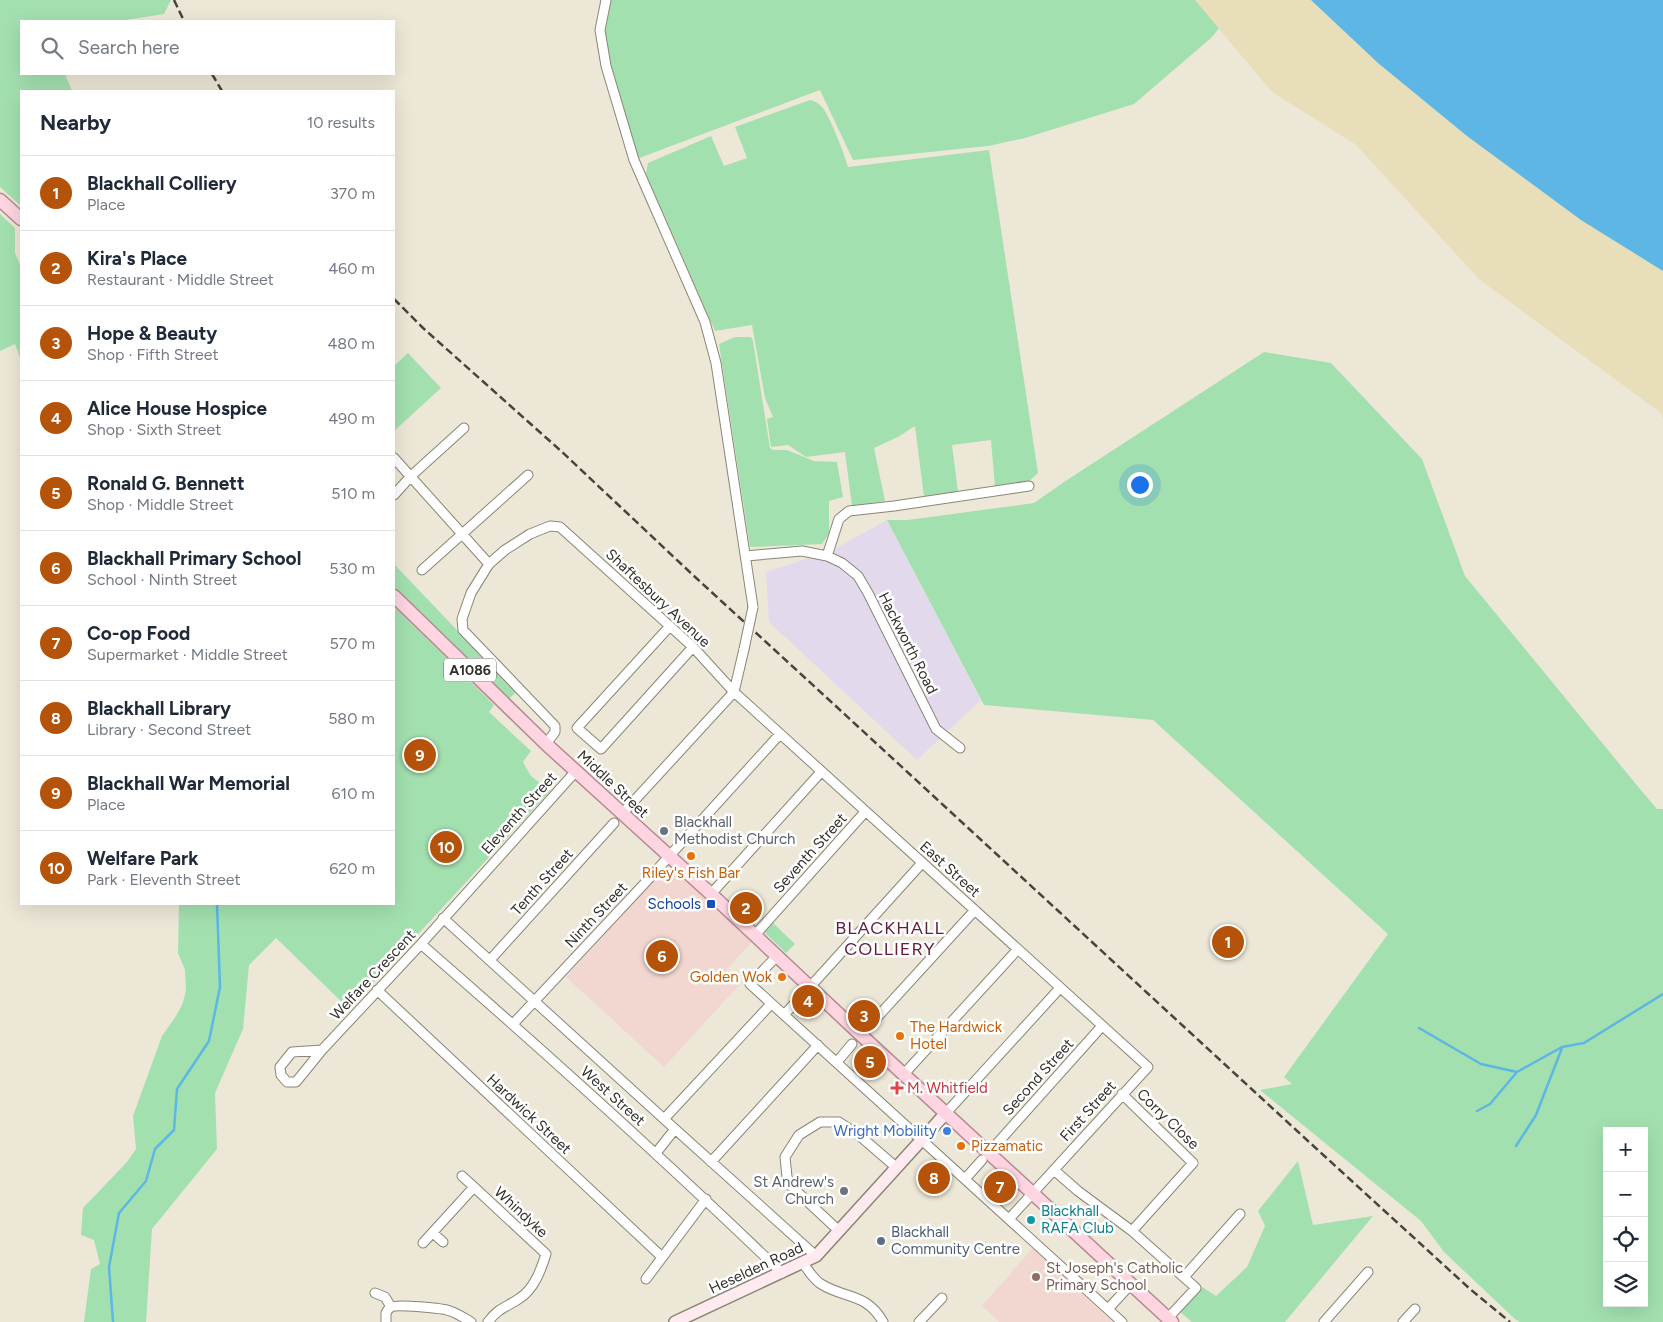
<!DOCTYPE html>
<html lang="en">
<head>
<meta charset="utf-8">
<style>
  :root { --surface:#fff; --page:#f6f6f7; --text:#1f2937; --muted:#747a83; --line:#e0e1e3; --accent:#b45309 }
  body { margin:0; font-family:Figtree,sans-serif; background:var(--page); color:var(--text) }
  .controls { position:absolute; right:15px; bottom:15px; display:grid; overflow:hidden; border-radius:0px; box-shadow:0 5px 20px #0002 }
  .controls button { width:45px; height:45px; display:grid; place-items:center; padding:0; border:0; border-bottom:1px solid var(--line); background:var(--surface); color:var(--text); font:25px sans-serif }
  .you { position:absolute; left:1139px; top:484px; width:18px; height:18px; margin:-12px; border:4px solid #fff; border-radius:50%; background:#1a73e8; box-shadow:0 0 0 8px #1a73e833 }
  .badge { display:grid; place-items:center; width:32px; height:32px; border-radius:50%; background:var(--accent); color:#fff; font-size:16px; font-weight:700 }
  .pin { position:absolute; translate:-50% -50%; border:2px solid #fff; box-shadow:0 1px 5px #0006 }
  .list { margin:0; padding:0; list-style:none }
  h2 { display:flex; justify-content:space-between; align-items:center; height:65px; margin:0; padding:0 20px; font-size:21px }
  h2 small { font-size:16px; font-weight:400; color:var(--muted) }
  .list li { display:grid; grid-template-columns:32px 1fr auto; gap:15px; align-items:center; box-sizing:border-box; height:75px; padding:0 20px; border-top:1px solid var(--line) }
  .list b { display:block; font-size:19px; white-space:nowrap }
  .list p { margin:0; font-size:16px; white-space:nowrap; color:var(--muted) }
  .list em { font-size:16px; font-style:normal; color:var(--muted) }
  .icon { flex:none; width:28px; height:28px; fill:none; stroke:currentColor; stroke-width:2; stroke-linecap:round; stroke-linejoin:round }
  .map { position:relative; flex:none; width:1663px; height:1322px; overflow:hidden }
  .search { position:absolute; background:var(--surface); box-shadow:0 5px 20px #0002; left:20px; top:20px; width:375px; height:55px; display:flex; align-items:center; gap:12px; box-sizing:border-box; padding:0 18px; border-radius:0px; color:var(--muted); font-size:19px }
  .panel { position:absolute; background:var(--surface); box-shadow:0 5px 20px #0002; left:20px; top:90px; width:375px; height:815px; border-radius:0px }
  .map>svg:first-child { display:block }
  .industrial { fill:#e3d9ed }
  .education { fill:#f1d7d0 }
  .green { fill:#a3e0af; fill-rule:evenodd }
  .sand { fill:#e8deb9 }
  .water { fill:#5db6e4 }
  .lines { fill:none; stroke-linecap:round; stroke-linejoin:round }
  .stream { stroke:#5db6e4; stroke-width:2.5 }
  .street-casing { stroke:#8b8576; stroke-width:11 }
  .secondary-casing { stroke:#8b8576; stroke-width:14 }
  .primary-casing { stroke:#b68993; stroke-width:15 }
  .street { stroke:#fff; stroke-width:9 }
  .secondary { stroke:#feeaef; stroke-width:11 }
  .primary { stroke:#fed5e0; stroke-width:12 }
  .rail { stroke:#47443d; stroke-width:2.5; stroke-dasharray:8 4; stroke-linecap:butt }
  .street-bridge-casing { stroke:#8b8576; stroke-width:11; stroke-linecap:butt }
  .street-bridge { stroke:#fff; stroke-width:9 }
  .worship-dot { fill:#6b7280; stroke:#fff; stroke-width:2 }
  .food-dot { fill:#e8710a; stroke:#fff; stroke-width:2 }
  .transit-dot { fill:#1a4fb4; stroke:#fff; stroke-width:2 }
  .health-dot { fill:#e0444e; stroke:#fff; stroke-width:2 }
  .shop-dot { fill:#3f7fe0; stroke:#fff; stroke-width:2 }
  .culture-dot { fill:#0f9aa8; stroke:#fff; stroke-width:2 }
  .service-dot { fill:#5c6f8a; stroke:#fff; stroke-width:2 }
  .education-dot { fill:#8d6e63; stroke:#fff; stroke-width:2 }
  .labels { text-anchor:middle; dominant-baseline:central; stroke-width:5; stroke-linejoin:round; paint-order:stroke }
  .shield { fill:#fff; stroke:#706f6b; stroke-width:1 }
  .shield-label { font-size:14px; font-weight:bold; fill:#33312b }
  .street-label { font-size:15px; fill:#33312b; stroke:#fff }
  .worship-label { font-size:15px; fill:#5b616d; stroke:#fff; text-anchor:start }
  .food-label { font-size:15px; fill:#c56008; stroke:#fff; text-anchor:start }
  .transit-label { font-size:15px; fill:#164399; stroke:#fff; text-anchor:end }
  .health-label { font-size:15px; fill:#be3a42; stroke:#fff; text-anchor:start }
  .shop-label { font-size:15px; fill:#366cbe; stroke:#fff; text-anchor:end }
  .culture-label { font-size:15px; fill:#0d838f; stroke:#fff; text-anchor:start }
  .service-label { font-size:15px; fill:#4e5e75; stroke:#fff; text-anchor:start }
  .education-label { font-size:15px; fill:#785e54; stroke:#fff; text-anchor:start }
  .quarter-label { font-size:18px; letter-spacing:1px; fill:#61203d; stroke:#fff }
</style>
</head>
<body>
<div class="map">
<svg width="1663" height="1322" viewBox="0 0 1663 1322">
  <rect width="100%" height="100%" fill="#ede7d7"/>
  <path class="industrial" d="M887 520 981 700 917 760 769 622 766 572 831 551Z"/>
  <path class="education" d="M669 864 753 941 726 970 741 983 664 1067 566 977Z
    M1033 1248 1112 1322H999L982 1306Z"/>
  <path class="green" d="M0 0H171L164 14 119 21H21V74H65L72 91H21V206L0 187Z
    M601 0H1242L1211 38 1134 104 1025 138 988 146 853 160 820 90 634 160 600 30 605 5Z
    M810 100C815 101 820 104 823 108 832 122 843 150 848 167L989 150 1038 473 1026 484 995 487 991 440 952 445 958 492 924 497 915 426 898 437 874 448 885 501 852 506 845 452 806 457 788 445 771 447 767 419 773 417 765 398 752 325 715 331 646 174 648 163 711 136 724 166 747 158 735 127Z
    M0 214 15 228V253L21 267V360L15 344 0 351Z
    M735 337H751L753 341 770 448 773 450H787L814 461 837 462 843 497 829 501V533L822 544 750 547 719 344Z
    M1264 352 1331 363 1422 459 1465 576 1640 789 1657 809H1663V1322H1520L1515 1319 1444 1252 1421 1221 1260 1090 1292 1084 1284 1077 1388 934 1153 720 984 705 887 520H908L1034 503 1064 482ZM1607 1131H1644V1303H1607Z
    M408 353 441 388 394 431V366Z
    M394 564 516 692 509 699 394 589Z
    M394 606 494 705 489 712 531 751 523 762 531 776 550 791 349 1009 276 938 249 965 243 1029 215 1093 217 1149 152 1229 146 1322H84L91 1269 100 1264 94 1240 81 1235 83 1208 127 1162 136 1149 133 1116 162 1036 176 1016 182 1005 186 991 185 970 178 953 179 904H394Z
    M773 923 795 944 786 953 764 932Z
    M1298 1161 1313 1225 1373 1216 1285 1322H1192L1180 1312 1202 1287 1216 1296 1247 1267 1265 1226 1258 1211Z"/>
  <path class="sand" d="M1195 0H1368L1663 258V420L1661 413 1480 280 1355 144 1272 92Z"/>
  <path class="water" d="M1311 0H1663V271L1581 220 1467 136 1378 63Z"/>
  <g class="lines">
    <path class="stream" d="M1419 1028 1481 1064 1517 1072 1562 1047 1584 1043 1663 994
      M1477 1111 1490 1104 1517 1072
      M1516 1146 1536 1115 1562 1048
      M113 1322 109 1267 119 1213 146 1181 155 1149 174 1130 177 1089 209 1041 220 987 217 904"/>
    <g class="street-casing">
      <path id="street" d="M606 0 600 30 606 66 634 160 705 322 716 363 753 607
        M394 458 489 564
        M394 495 411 476 464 428
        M746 556 802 551 827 556 839 519 849 511 894 506 1029 486
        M827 556 842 563 858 576 868 593 936 729 960 748
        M422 570 528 475
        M670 626 577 728 601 749 693 647
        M546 744 555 732V726L463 630 462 619 471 593 489 564 505 550 530 534 550 526 560 527 693 647 734 692 1148 1067 1009 1219
        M622 814 734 692 744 649
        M711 894 821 772
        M443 918 675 1129 816 1256
        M755 935 865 812
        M421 944C544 1051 665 1160 782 1273
        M777 956 750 984 1122 1322
        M490 960 614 823
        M810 987 922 863
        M377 990 662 1257
        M784 1015 804 993
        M513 1024 644 884 780 734
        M861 1035 975 910
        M322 1050 292 1052 280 1067 281 1075 287 1082H296L322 1050 421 944 576 771
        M837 1062 852 1044
        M904 1074 1018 949
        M1122 1094 1193 1163 1132 1231
        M946 1113 1060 988
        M664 1119 771 1004
        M994 1147 1102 1026
        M656 1153 675 1129
        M711 1162 818 1045
        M1054 1170 1078 1191 1132 1231 1196 1288 1168 1318
        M462 1176 474 1187
        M965 1179 982 1160
        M839 1231 791 1186 787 1177 785 1157 799 1135 820 1122H839L860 1136 897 1168
        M433 1233 443 1242
        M423 1243 474 1187 546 1254C541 1270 534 1289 520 1298 506 1308 499 1307 488 1322
        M803 1263C808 1270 813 1279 821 1284 845 1299 867 1293 883 1322
        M1184 1277 1240 1214
        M646 1279 706 1199
        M375 1293 385 1297 391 1307
        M1108 1309 1131 1284
        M386 1322V1313C387 1311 389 1308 391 1307 396 1304 443 1308 450 1311 457 1313 464 1318 471 1322
        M919 1322 942 1298
        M1324 1322 1368 1272
        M1403 1322 1415 1309"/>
    </g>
    <g class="secondary-casing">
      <path id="secondary" d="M675 1322 816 1256 946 1113"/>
    </g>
    <g class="primary-casing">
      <path id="primary" d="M0 200 21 219
        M394 596 546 744 711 894 861 1035 1172 1322"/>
    </g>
    <use href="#street" class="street"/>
    <use href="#secondary" class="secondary"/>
    <use href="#primary" class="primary"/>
    <path class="rail" d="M174 0 184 21
      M212 74 222 91
      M394 299 423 328 561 451 694 576 827 698 1308 1141 1470 1289 1510 1322"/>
    <g class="street-bridge-casing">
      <path id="street-bridge" d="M744 649 753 607"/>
    </g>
    <use href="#street-bridge" class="street-bridge"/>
  </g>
  <g class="worship-dot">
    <circle cx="664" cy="831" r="5"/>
    <circle cx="844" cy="1191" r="5"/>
  </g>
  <g class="food-dot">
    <circle cx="691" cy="856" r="5"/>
    <circle cx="782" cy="977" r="5"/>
    <circle cx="900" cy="1036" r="5"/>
    <circle cx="961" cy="1146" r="5"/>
  </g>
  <rect class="transit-dot" x="706" y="899" width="10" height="10" rx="2.5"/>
  <path class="health-dot" d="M894.5 1080.5h5v5h5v5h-5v5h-5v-5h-5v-5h5z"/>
  <circle class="shop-dot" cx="947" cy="1131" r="5"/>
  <circle class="culture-dot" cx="1031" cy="1220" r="5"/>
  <circle class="service-dot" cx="881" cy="1241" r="5"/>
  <circle class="education-dot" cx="1036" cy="1277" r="5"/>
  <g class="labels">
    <rect class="shield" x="444" y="658.5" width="52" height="23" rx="4"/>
    <g class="shield-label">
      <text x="470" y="670">A1086</text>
    </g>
    <g class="street-label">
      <text transform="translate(658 598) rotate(43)">Shaftesbury Avenue</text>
      <text transform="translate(908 643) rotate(63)">Hackworth Road</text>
      <text transform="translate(613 784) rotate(43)">Middle Street</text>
      <text transform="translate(519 813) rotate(-48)">Eleventh Street</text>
      <text transform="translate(810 853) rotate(-48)">Seventh Street</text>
      <text transform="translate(950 869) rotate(42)">East Street</text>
      <text transform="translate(542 882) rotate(-48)">Tenth Street</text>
      <text transform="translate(596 915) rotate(-47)">Ninth Street</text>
      <text transform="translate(373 975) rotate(-47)">Welfare Crescent</text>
      <text transform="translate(1038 1077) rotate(-48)">Second Street</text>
      <text transform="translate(613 1096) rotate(42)">West Street</text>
      <text transform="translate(1088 1111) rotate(-48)">First Street</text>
      <text transform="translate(529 1114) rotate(43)">Hardwick Street</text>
      <text transform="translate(1168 1119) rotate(44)">Corry Close</text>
      <text transform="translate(521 1212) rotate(43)">Whindyke</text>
      <text transform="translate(756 1268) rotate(-25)">Heselden Road</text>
    </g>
    <g class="worship-label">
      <text x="674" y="822">Blackhall<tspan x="674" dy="17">Methodist Church</tspan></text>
      <text x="834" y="1182" text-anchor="end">St Andrew's<tspan x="834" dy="17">Church</tspan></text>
    </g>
    <g class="food-label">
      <text x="691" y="873" text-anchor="middle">Riley's Fish Bar</text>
      <text x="772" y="977" text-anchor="end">Golden Wok</text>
      <text x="910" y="1027">The Hardwick<tspan x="910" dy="17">Hotel</tspan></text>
      <text x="971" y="1146">Pizzamatic</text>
    </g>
    <g class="transit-label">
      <text x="701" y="904">Schools</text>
    </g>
    <g class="health-label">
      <text x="907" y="1088">M. Whitfield</text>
    </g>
    <g class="shop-label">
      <text x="937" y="1131">Wright Mobility</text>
    </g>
    <g class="culture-label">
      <text x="1041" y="1211">Blackhall<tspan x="1041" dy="17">RAFA Club</tspan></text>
    </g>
    <g class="service-label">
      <text x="891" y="1232">Blackhall<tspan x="891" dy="17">Community Centre</tspan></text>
    </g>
    <g class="education-label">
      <text x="1046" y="1268">St Joseph's Catholic<tspan x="1046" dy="17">Primary School</tspan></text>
    </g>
    <g class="quarter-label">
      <text x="890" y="928">BLACKHALL<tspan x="890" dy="21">COLLIERY</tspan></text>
    </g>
  </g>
</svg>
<div class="controls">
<button>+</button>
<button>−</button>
<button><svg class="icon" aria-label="locate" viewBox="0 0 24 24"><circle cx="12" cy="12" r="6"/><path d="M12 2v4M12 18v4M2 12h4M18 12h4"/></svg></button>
<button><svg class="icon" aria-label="layers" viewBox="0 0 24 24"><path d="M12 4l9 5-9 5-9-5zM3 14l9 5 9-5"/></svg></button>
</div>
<div class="you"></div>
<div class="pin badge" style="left:1228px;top:942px">1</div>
<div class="pin badge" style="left:746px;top:908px">2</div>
<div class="pin badge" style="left:864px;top:1016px">3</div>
<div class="pin badge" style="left:808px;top:1001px">4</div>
<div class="pin badge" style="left:870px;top:1062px">5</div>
<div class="pin badge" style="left:662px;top:956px">6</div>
<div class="pin badge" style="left:1000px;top:1187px">7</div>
<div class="pin badge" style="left:934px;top:1178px">8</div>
<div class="pin badge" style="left:420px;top:755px">9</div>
<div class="pin badge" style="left:446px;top:847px">10</div>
<div class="search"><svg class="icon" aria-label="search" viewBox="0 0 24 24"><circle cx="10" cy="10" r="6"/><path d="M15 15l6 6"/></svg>Search here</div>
<section class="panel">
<h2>Nearby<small>10 results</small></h2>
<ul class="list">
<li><span class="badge">1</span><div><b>Blackhall Colliery</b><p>Place</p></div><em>370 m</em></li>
<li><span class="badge">2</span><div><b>Kira's Place</b><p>Restaurant · Middle Street</p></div><em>460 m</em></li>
<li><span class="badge">3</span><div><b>Hope &amp; Beauty</b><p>Shop · Fifth Street</p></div><em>480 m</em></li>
<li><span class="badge">4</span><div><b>Alice House Hospice</b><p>Shop · Sixth Street</p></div><em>490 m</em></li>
<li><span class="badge">5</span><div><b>Ronald G. Bennett</b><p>Shop · Middle Street</p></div><em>510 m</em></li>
<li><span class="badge">6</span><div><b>Blackhall Primary School</b><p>School · Ninth Street</p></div><em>530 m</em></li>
<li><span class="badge">7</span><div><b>Co-op Food</b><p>Supermarket · Middle Street</p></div><em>570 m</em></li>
<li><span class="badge">8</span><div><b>Blackhall Library</b><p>Library · Second Street</p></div><em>580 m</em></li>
<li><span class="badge">9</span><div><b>Blackhall War Memorial</b><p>Place</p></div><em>610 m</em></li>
<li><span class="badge">10</span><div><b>Welfare Park</b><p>Park · Eleventh Street</p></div><em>620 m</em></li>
</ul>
</section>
</div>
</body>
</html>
